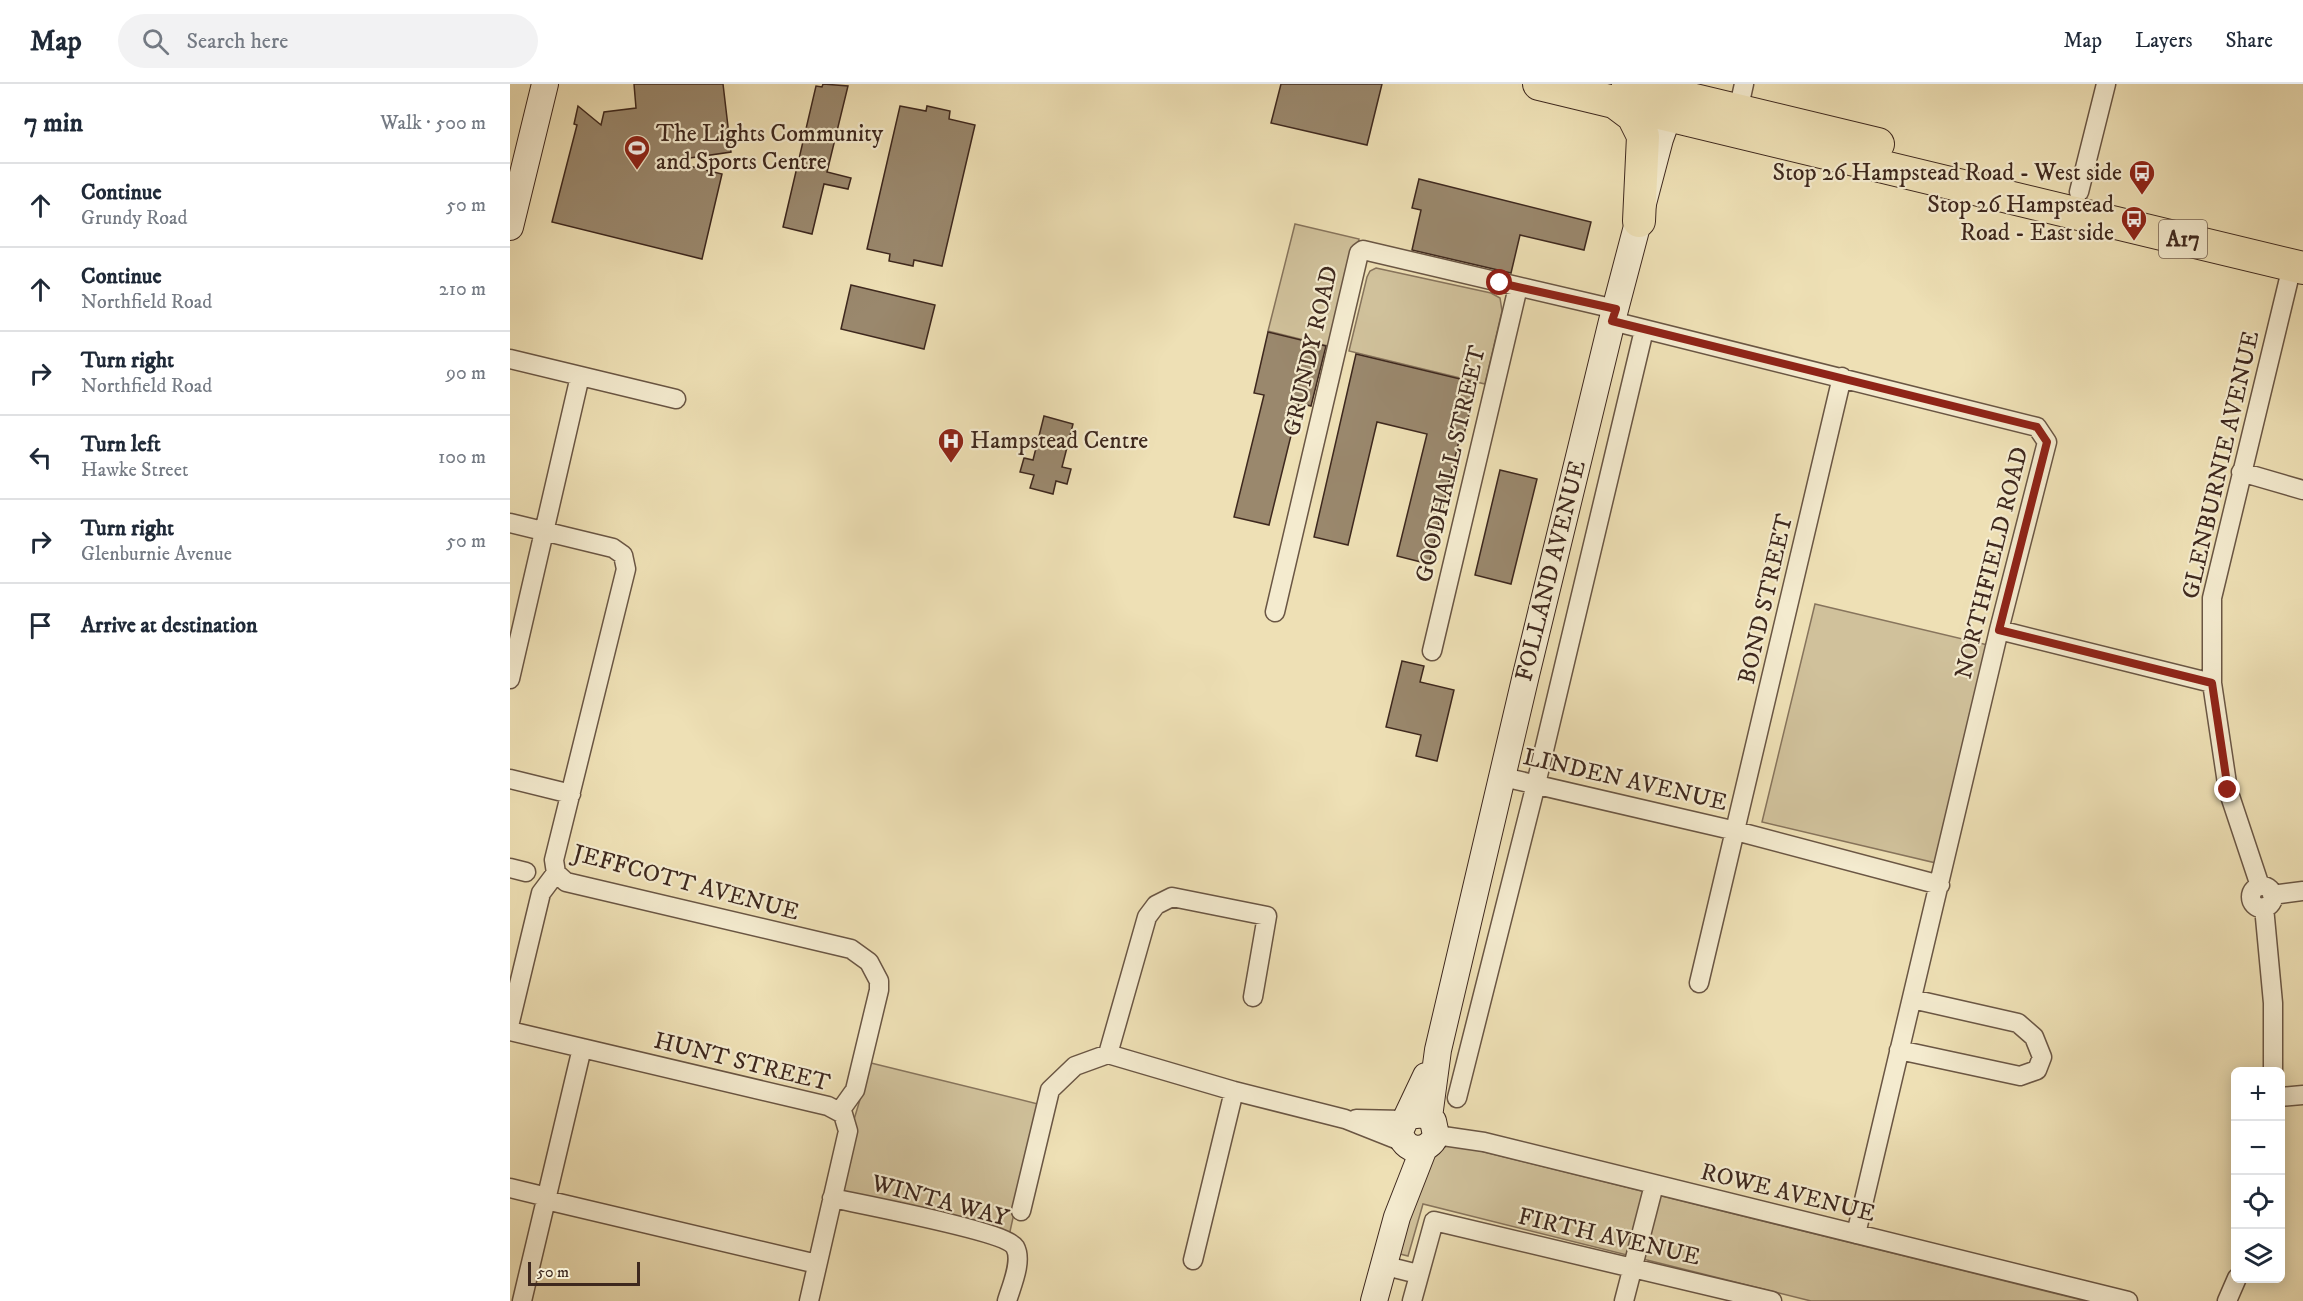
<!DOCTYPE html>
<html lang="en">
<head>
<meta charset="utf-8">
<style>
  :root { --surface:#fff; --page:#f2f2f3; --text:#1f2937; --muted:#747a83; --line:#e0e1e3 }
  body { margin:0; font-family:"IM FELL DW Pica",serif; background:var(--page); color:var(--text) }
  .controls { position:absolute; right:18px; bottom:18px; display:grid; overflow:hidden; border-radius:9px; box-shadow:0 3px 15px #0003 }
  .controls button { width:54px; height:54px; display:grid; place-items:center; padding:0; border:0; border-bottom:2px solid var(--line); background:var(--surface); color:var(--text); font:30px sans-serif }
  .scale { position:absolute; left:18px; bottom:15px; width:112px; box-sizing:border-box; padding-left:6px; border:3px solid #3e281e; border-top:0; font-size:16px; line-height:21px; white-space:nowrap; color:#3e281e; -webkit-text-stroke:4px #f4ebcf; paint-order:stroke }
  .stop { position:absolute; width:18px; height:18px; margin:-14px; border:4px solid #8f2418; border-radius:50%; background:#fff }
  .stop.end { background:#8f2418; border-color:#fff; box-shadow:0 2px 6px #0008 }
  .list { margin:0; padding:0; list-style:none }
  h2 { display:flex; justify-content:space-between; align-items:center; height:78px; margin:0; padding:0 24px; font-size:26px }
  h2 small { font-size:20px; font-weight:400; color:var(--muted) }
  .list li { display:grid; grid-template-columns:39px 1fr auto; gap:18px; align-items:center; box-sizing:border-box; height:84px; padding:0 24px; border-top:2px solid var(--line) }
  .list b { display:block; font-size:22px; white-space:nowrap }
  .list p { margin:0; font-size:20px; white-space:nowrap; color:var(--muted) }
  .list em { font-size:20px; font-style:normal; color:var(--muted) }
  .icon { flex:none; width:33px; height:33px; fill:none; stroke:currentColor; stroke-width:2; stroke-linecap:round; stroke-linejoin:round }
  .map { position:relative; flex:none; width:1793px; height:1217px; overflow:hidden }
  header { display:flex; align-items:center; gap:36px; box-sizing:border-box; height:84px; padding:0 30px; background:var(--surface); border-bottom:2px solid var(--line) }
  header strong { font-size:28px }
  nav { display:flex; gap:33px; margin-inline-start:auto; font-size:21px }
  .search { width:420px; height:54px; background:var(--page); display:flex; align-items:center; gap:15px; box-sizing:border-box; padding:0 21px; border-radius:33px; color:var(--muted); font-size:22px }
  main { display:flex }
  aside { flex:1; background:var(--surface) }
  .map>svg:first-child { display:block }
  .green { fill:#d0c19b; stroke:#87745c; stroke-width:1.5 }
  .building { fill:#9a886d; stroke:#3e281e; stroke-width:1.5 }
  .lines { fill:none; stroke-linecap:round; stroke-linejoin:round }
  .street-casing { stroke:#6a5644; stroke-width:21 }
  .secondary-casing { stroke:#3e281e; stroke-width:28 }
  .highway-casing { stroke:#3e281e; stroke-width:34 }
  .street { stroke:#f4ebcf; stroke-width:18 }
  .secondary { stroke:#f4ebcf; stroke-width:26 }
  .highway { stroke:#eee0b5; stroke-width:32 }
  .route { stroke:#8f2418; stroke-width:8 }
  .labels { text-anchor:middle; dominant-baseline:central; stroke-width:4.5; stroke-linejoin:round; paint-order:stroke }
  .shield { fill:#f4ebcf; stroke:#756253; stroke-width:1.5 }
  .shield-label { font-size:22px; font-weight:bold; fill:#3e281e }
  .poi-label { font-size:24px; fill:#3e281e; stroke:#f4ebcf; text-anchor:start }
  .street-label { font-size:24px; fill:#3e281e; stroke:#f4ebcf }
</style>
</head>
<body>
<header>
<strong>Map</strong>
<div class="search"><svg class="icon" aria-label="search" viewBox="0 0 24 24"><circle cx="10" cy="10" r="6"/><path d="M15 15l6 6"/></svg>Search here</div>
<nav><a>Map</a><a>Layers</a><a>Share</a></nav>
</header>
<main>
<aside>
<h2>7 min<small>Walk · 500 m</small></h2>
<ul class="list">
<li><svg class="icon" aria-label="ahead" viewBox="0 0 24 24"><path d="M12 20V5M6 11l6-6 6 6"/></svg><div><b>Continue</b><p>Grundy Road</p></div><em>50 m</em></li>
<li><svg class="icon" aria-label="ahead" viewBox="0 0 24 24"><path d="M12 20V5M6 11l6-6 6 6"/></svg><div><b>Continue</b><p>Northfield Road</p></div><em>210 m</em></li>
<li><svg class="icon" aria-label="right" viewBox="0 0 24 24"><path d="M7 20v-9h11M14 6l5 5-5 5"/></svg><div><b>Turn right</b><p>Northfield Road</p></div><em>90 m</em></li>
<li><svg class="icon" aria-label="left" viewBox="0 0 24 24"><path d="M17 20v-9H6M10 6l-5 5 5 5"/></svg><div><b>Turn left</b><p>Hawke Street</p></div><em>100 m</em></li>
<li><svg class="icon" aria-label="right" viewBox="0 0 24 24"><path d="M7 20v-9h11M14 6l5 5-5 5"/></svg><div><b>Turn right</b><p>Glenburnie Avenue</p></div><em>50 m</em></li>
<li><svg class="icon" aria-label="arrive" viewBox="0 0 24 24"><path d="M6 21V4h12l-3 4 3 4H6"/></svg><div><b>Arrive at destination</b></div></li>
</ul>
</aside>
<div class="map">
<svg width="1793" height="1217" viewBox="0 0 1793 1217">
  <rect width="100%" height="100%" fill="#eee0b5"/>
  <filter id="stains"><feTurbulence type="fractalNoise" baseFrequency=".00333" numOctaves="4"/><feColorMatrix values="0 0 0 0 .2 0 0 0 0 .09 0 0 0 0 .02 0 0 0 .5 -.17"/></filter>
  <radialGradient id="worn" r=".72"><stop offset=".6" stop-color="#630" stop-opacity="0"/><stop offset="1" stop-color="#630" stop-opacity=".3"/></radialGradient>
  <path class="green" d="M785 140 849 155 822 263 758 247Z
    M866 184 981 209 990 214 992 227 975 300 839 267 857 193 860 187Z
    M1305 520 1478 561 1426 779 1252 738Z
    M361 979 528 1020 499 1152 321 1112Z
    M942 1060 1576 1217H1301L913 1120 898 1172 886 1169 912 1072Z"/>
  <path class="building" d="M124 0H213L221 68 159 77 212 90 192 175 42 138 67 41 64 40 68 22 91 41 94 28 126 24Z
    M313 0 338 2 317 88 341 94 338 105 314 100 302 150 273 143 306 2 312 3Z
    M771 0H872L857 61 761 39Z
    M390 22 416 27 417 22 440 27 439 35 465 41 432 182 404 176 403 182 379 177 380 170 357 165Z
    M909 95 1081 138 1074 166 1010 151 1001 189 902 166 911 126 902 124Z
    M341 201 425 221 414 265 331 245Z
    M758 248 816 262 801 322 789 319 759 441 724 433 754 311 744 309Z
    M846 270 967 299 952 358 949 357 919 480 887 472 917 350 867 338 838 461 804 453Z
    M534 332 563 340 552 383 561 385 557 400 546 397 543 410 520 404 524 391 510 388 514 374 523 376Z
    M990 386 1027 395 1001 500 965 491Z
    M892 577 914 582 910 598 944 606 927 677 906 672 911 651 876 643Z"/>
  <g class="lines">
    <g class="street-casing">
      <path id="street" d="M1228 27 1234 0
        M1569 108 1596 0
        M1102 237 1527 343 1537 358 1489 546 1346 1150
        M0 275 166 315
        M1731 388 1793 406
        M0 439 103 464 113 471 116 485 44 776 46 789 56 798 341 865 359 878 369 897V906L345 1006 330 1027
        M765 528 849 169 853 166 1105 225
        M1489 546 1702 599
        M922 567 1008 203
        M0 595 70 292
        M993 693 1226 747 1430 801
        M0 695 61 710
        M0 784 16 788
        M1750 802 1718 706 1702 599V514L1782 182
        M1741 813a11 11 0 1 1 22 0a11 11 0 1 1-22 0Z
        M1762 811 1793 807
        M1754 823 1763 919V988
        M1189 899 1332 293
        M0 938 31 809 46 789
        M0 947 318 1022 333 1030 338 1047 299 1217
        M1389 966 1510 992 1527 986 1532 973 1524 953 1508 939 1402 915
        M598 970 637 833 646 821 662 813 757 832 743 913
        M1770 1013 1793 1011
        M947 1014 1026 700 1134 246
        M846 1035 893 1036
        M926 1051 974 1058 1618 1217
        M0 1104 37 1113
        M322 1114C349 1120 495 1147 505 1163 513 1177 501 1203 497 1217
        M36 1116 307 1180
        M511 1127 540 1006 565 982 598 970 724 1007 835 1035 893 1058
        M683 1176 724 1007
        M872 1181 908 1190
        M12 1217 72 964
        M902 1217 924 1137 1262 1217
        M1114 1217 1144 1101
        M1717 1217 1727 1194"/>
    </g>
    <g class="secondary-casing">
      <path id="secondary" d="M0 143 35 0
        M897 1032 914 1030 923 1037 926 1051C918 1071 893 1069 890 1047L916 992
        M919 1033 928 966 1016 591 1102 237 1150 55 1165 13
        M864 1217 887 1133 914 1064"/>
    </g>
    <g class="highway-casing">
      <path id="highway" d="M1029 0 1793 184
        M1118 0 1368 60
        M1107 20 1123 32 1133 52 1129 137"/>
    </g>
    <use href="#street" class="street"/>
    <use href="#secondary" class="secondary"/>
    <use href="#highway" class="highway"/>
  </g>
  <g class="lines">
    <path class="route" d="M990 199 1106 225 1102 237 1527 343 1537 358 1489 546 1702 599 1718 706"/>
  </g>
  <defs>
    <g id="stadium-pin" transform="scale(1.35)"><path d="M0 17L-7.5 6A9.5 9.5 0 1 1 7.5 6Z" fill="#8f2418" stroke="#f4ebcf"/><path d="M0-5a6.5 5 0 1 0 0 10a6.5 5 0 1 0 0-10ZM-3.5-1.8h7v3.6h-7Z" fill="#fff"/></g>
    <g id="bus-pin" transform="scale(1.35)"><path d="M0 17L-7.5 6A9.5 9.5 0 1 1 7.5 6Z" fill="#8f2418" stroke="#f4ebcf"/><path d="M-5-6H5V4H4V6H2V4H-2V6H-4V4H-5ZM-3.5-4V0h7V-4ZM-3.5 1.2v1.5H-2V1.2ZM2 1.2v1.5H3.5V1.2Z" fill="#fff"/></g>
    <g id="hospital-pin" transform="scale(1.35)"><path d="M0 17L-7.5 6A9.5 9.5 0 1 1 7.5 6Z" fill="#8f2418" stroke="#f4ebcf"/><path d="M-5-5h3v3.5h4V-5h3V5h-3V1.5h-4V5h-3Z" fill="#fff"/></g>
  </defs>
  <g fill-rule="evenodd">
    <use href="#stadium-pin" x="127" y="64"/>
    <use href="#bus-pin" x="1632" y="89"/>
    <use href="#bus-pin" x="1624" y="135"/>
    <use href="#hospital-pin" x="441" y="357"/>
  </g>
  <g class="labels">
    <rect class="shield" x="1649" y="136" width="48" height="38" rx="4.5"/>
    <g class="shield-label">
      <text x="1673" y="155">A17</text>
    </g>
    <g class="poi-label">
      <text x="146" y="50">The Lights Community<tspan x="146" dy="28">and Sports Centre</tspan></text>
      <text x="1612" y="89" text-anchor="end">Stop 26 Hampstead Road - West side</text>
      <text x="1604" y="121" text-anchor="end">Stop 26 Hampstead<tspan x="1604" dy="28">Road - East side</tspan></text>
      <text x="460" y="357">Hampstead Centre</text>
    </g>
    <g class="street-label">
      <text transform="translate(801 267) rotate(-77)">GRUNDY ROAD</text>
      <text transform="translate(941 380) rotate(-77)">GOODHALL STREET</text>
      <text transform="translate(1711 381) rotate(-77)">GLENBURNIE AVENUE</text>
      <text transform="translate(1482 479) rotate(-76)">NORTHFIELD ROAD</text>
      <text transform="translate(1041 487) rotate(-76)">FOLLAND AVENUE</text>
      <text transform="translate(1256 515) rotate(-77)">BOND STREET</text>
      <text transform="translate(1115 696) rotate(13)">LINDEN AVENUE</text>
      <text transform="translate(176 799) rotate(15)">JEFFCOTT AVENUE</text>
      <text transform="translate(232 978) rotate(14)">HUNT STREET</text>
      <text transform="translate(1278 1109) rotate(14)">ROWE AVENUE</text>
      <text transform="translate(430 1117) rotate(15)">WINTA WAY</text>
      <text transform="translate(1099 1153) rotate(13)">FIRTH AVENUE</text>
    </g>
  </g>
  <rect width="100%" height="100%" filter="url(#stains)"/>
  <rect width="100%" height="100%" fill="url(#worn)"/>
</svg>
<div class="controls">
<button>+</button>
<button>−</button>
<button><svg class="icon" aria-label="locate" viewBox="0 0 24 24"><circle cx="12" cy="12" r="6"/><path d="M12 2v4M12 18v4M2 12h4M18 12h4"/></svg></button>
<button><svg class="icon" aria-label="layers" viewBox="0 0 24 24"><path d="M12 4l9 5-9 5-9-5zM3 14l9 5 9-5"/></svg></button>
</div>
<div class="scale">50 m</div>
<div class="stop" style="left:990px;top:199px"></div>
<div class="stop end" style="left:1718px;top:706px"></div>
</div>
</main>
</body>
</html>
